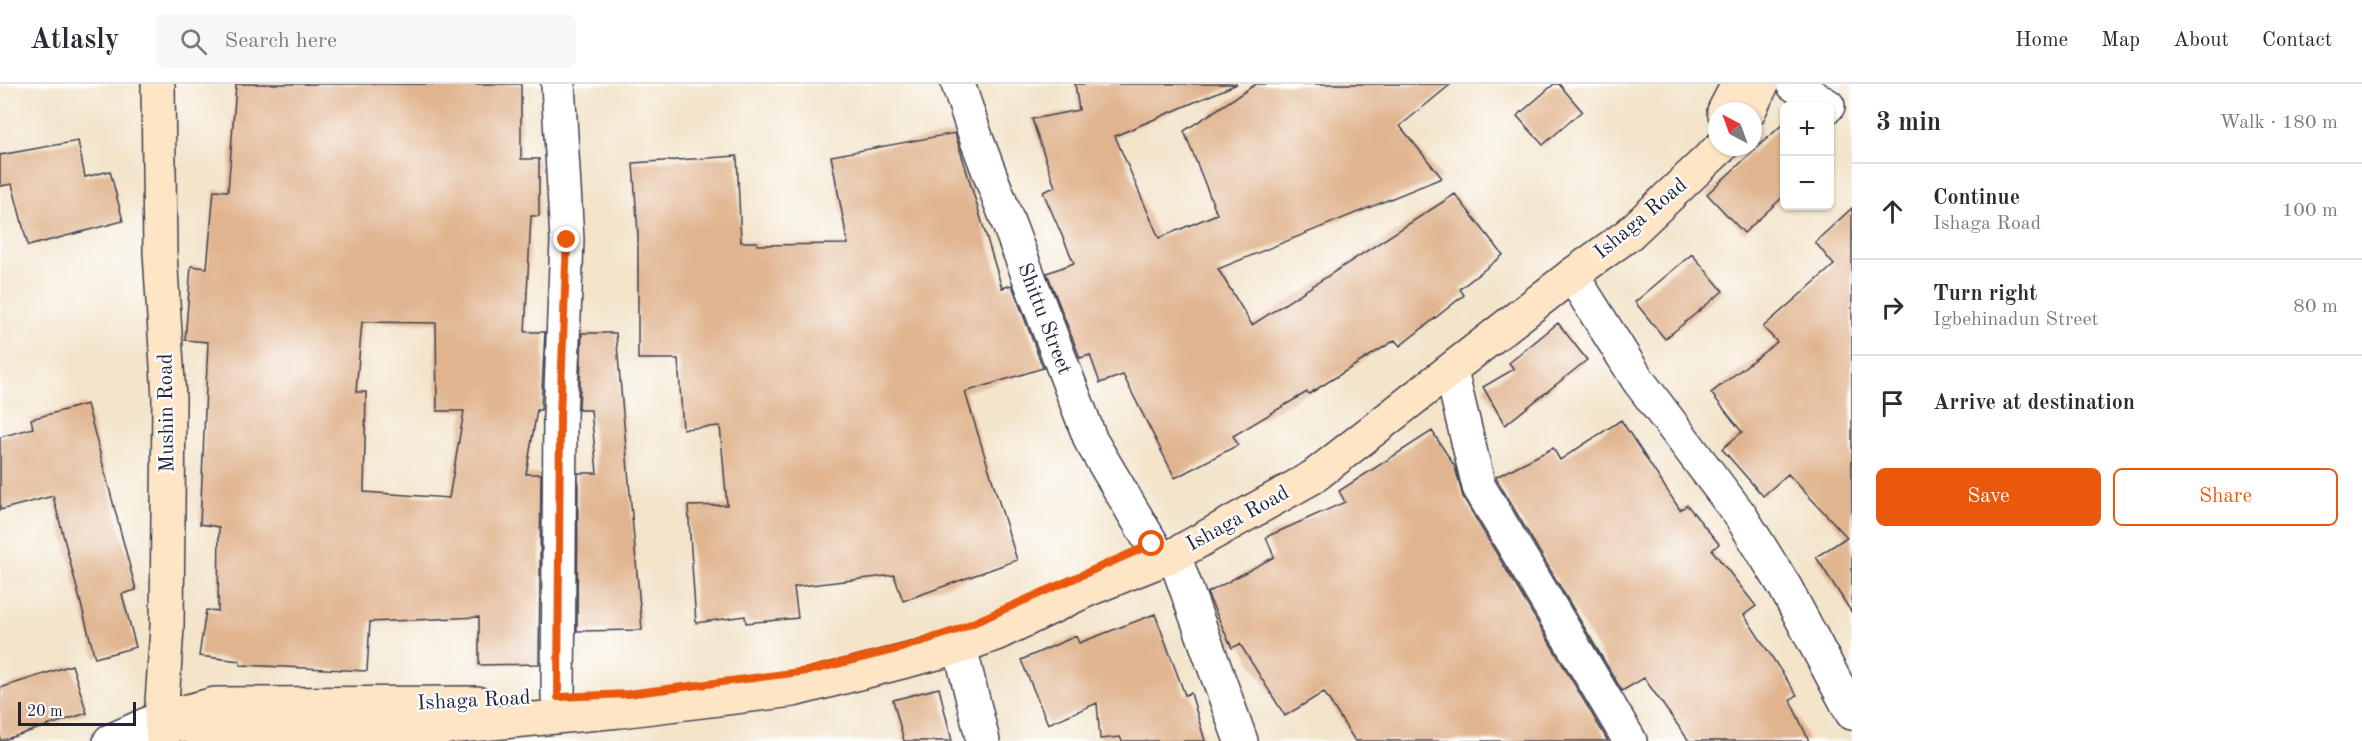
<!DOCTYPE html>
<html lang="en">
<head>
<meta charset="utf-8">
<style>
  :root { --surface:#fff; --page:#f7f7f7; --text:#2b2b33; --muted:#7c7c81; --line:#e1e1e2; --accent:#ea580c }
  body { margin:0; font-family:"Old Standard TT",serif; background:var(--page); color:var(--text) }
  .controls { position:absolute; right:18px; top:18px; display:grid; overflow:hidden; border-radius:9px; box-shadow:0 2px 4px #0004 }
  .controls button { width:54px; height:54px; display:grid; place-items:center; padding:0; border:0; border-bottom:2px solid var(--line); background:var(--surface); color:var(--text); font:30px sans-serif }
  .compass { position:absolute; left:1708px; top:18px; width:54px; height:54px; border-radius:50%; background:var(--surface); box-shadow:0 2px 4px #0004; rotate:319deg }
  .scale { position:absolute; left:18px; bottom:15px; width:118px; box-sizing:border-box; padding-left:6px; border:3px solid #22223b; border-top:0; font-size:16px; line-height:21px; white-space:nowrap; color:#22223b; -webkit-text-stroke:4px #fff; paint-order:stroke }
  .stop { position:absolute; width:18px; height:18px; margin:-14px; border:4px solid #ea580c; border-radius:50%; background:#fff }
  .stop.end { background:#ea580c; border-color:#fff; box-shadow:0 2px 6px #0008 }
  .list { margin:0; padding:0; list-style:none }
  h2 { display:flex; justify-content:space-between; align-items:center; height:78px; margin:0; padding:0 24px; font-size:26px }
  h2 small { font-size:20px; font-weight:400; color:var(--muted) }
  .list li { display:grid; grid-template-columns:39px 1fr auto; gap:18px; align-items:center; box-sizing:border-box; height:96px; padding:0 24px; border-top:2px solid var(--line) }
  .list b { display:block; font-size:22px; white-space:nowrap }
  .list p { margin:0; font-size:20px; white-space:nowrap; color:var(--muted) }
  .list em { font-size:20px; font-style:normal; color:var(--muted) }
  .actions { display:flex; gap:12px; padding:18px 24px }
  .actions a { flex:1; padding:14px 0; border:2px solid var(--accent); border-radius:9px; text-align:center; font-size:21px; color:var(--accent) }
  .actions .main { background:var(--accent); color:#fff }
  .icon { flex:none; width:33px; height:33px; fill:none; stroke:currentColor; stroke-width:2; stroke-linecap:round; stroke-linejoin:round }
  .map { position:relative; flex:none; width:1852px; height:657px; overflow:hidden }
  header { display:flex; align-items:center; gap:36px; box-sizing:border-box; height:84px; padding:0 30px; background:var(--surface); border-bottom:2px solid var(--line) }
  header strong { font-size:28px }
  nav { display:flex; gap:33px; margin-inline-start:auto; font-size:21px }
  .search { width:420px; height:54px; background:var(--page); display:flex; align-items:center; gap:15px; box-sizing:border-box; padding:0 21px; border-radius:9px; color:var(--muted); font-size:22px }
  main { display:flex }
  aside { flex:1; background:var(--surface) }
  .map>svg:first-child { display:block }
  .building { fill:#e0b48e; fill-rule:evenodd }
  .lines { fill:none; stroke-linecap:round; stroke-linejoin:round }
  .minor-casing { stroke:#413f50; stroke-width:36 }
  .tertiary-casing { stroke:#413f50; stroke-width:36 }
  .secondary-casing { stroke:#413f50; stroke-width:36 }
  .minor { stroke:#fff; stroke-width:33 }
  .tertiary { stroke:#fff; stroke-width:33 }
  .secondary { stroke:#fde5c5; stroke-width:33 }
  .route { stroke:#ea580c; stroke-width:8 }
  .labels { text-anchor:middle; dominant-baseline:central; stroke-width:4.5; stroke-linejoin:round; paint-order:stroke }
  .street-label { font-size:21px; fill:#22223b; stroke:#fff }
</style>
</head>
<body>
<header>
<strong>Atlasly</strong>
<div class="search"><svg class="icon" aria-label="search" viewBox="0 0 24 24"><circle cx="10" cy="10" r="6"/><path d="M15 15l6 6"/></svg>Search here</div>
<nav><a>Home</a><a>Map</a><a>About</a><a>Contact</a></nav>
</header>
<main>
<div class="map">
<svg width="1852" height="657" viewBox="0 0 1852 657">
  <rect width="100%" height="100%" fill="#fff"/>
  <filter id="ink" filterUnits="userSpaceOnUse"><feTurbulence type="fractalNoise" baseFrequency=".0167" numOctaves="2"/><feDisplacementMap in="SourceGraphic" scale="12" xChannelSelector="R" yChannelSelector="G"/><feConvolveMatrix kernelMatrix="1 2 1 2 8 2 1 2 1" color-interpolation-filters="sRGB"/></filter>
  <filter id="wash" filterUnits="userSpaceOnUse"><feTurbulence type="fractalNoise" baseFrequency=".008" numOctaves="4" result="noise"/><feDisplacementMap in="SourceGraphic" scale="24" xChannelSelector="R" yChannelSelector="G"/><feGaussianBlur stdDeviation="1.35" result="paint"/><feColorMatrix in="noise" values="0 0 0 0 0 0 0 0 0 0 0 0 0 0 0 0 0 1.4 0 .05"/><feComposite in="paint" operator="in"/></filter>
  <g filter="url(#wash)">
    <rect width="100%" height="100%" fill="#f3e4ca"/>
    <g id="blocks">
      <path class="building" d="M236 0H521V75H539V132H531L525 248H545L541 326H537L526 390H541L539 580 479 581V533L370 538 367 587 240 581V577L199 572 206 526 218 527 219 443 200 440 208 258 185 256 191 182 207 184 214 106 228 107ZM362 238 436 239 437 327H464L449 414 364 408 366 308H356Z
        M1075 0H1237L1115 52 1159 154 1217 130 1184 47 1256 0H1451L1400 42 1442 94 1218 185 1252 241 1455 110 1503 171 1460 205 1464 211 1400 262 1395 256 1309 310 1307 308 1233 352 1238 361 1175 394 1123 291 1100 299 1090 271 1080 274 1047 189 1074 179 1043 108 1055 103 1032 35 1079 26Z
        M1554 0H1559L1582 27 1543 61 1517 32Z
        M1785 38V111L1744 149 1707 110Z
        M955 49 1002 204 1012 201 1043 284 965 308 1017 476 903 517 894 491 794 503 798 534 746 539 745 532 696 539 688 422 727 421 720 342 683 345 678 275H638V151L633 79 737 72 741 158H757V161L848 160 831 72Z
        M78 57 85 93 110 87 123 137 28 162 12 100 0 102V71Z
        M1852 124V529L1816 473 1847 453 1788 390 1763 412 1722 365 1742 348 1711 309 1777 258 1763 243 1834 181 1815 158Z
        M1692 170 1723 207 1665 255 1635 218Z
        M1558 239 1587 276 1505 341 1483 303 1514 285 1509 279Z
        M582 249H616L642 546 577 547 578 389H597L591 326H579Z
        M87 320 136 506 122 510 136 563 95 574 53 412 0 426V353L33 344 31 335Z
        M1621 336 1680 426 1687 421 1719 460 1712 466 1756 522 1744 531 1797 611 1790 616 1809 657H1689L1644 594 1622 607 1497 396 1496 393 1553 364 1560 376Z
        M1432 347 1455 383 1463 413 1608 657H1355L1324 608 1285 632 1240 560 1232 564 1207 509 1274 473 1266 453 1345 418 1339 407Z
        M1155 530 1185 611 1191 609 1205 657H1122L1120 653 1100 655 1097 619 1048 640 1021 576 1076 552 1079 559Z
        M72 581 87 629 0 657V604Z
        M939 604 952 657H904L893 616Z"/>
    </g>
  </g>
  <g filter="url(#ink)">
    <use href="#blocks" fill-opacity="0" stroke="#413f50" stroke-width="1.5"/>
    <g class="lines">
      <g class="minor-casing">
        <path id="minor" d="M958 0 978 59 1091 357 1152 460
          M1793 0 1828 22
          M1572 191 1638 296 1740 431 1785 503 1852 629
          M1451 287 1479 403 1630 657
          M1174 471 1241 657
          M960 563 983 657
          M558 613 560 332 567 156 558 0"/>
      </g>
      <g class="tertiary-casing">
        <path id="tertiary" d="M110 657 161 634"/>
      </g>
      <g class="secondary-casing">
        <path id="secondary" d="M158 0 160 169 169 314 167 543 161 634 163 655
          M1724 27 1738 0
          M1749 27 1762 0
          M161 634 223 652 405 647 620 627 793 606 960 563 998 549 1087 506 1174 471 1313 393 1572 191 1628 151 1721 63
          M161 634 215 620 477 619"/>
      </g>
      <use href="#minor" class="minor"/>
      <use href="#tertiary" class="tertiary"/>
      <use href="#secondary" class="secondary"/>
    </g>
  </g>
  <g class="lines" filter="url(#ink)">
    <path class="route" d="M567 156 560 332 558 613 628 610 808 587 901 564 957 546 1152 460"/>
  </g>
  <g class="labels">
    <g class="street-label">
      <text transform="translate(1641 135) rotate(-40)">Ishaga Road</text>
      <text transform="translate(1044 235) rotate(69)">Shittu Street</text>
      <text transform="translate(167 329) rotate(-91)">Mushin Road</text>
      <text transform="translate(1238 435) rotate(-29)">Ishaga Road</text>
      <text transform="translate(474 617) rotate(-3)">Ishaga Road</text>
    </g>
  </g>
</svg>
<div class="controls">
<button>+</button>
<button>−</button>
</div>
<svg class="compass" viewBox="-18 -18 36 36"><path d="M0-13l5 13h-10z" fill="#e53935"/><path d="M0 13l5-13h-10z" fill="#7c7c81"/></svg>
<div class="scale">20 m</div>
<div class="stop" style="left:1152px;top:460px"></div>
<div class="stop end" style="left:567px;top:156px"></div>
</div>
<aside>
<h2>3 min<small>Walk · 180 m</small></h2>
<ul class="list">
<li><svg class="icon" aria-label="ahead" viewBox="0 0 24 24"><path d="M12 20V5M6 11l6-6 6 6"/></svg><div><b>Continue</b><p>Ishaga Road</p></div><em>100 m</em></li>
<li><svg class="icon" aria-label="right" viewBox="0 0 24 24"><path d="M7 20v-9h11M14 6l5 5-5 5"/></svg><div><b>Turn right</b><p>Igbehinadun Street</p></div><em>80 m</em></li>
<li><svg class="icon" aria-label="arrive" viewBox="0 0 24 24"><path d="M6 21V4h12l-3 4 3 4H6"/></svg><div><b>Arrive at destination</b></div></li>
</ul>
<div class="actions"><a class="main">Save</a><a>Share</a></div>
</aside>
</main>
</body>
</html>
